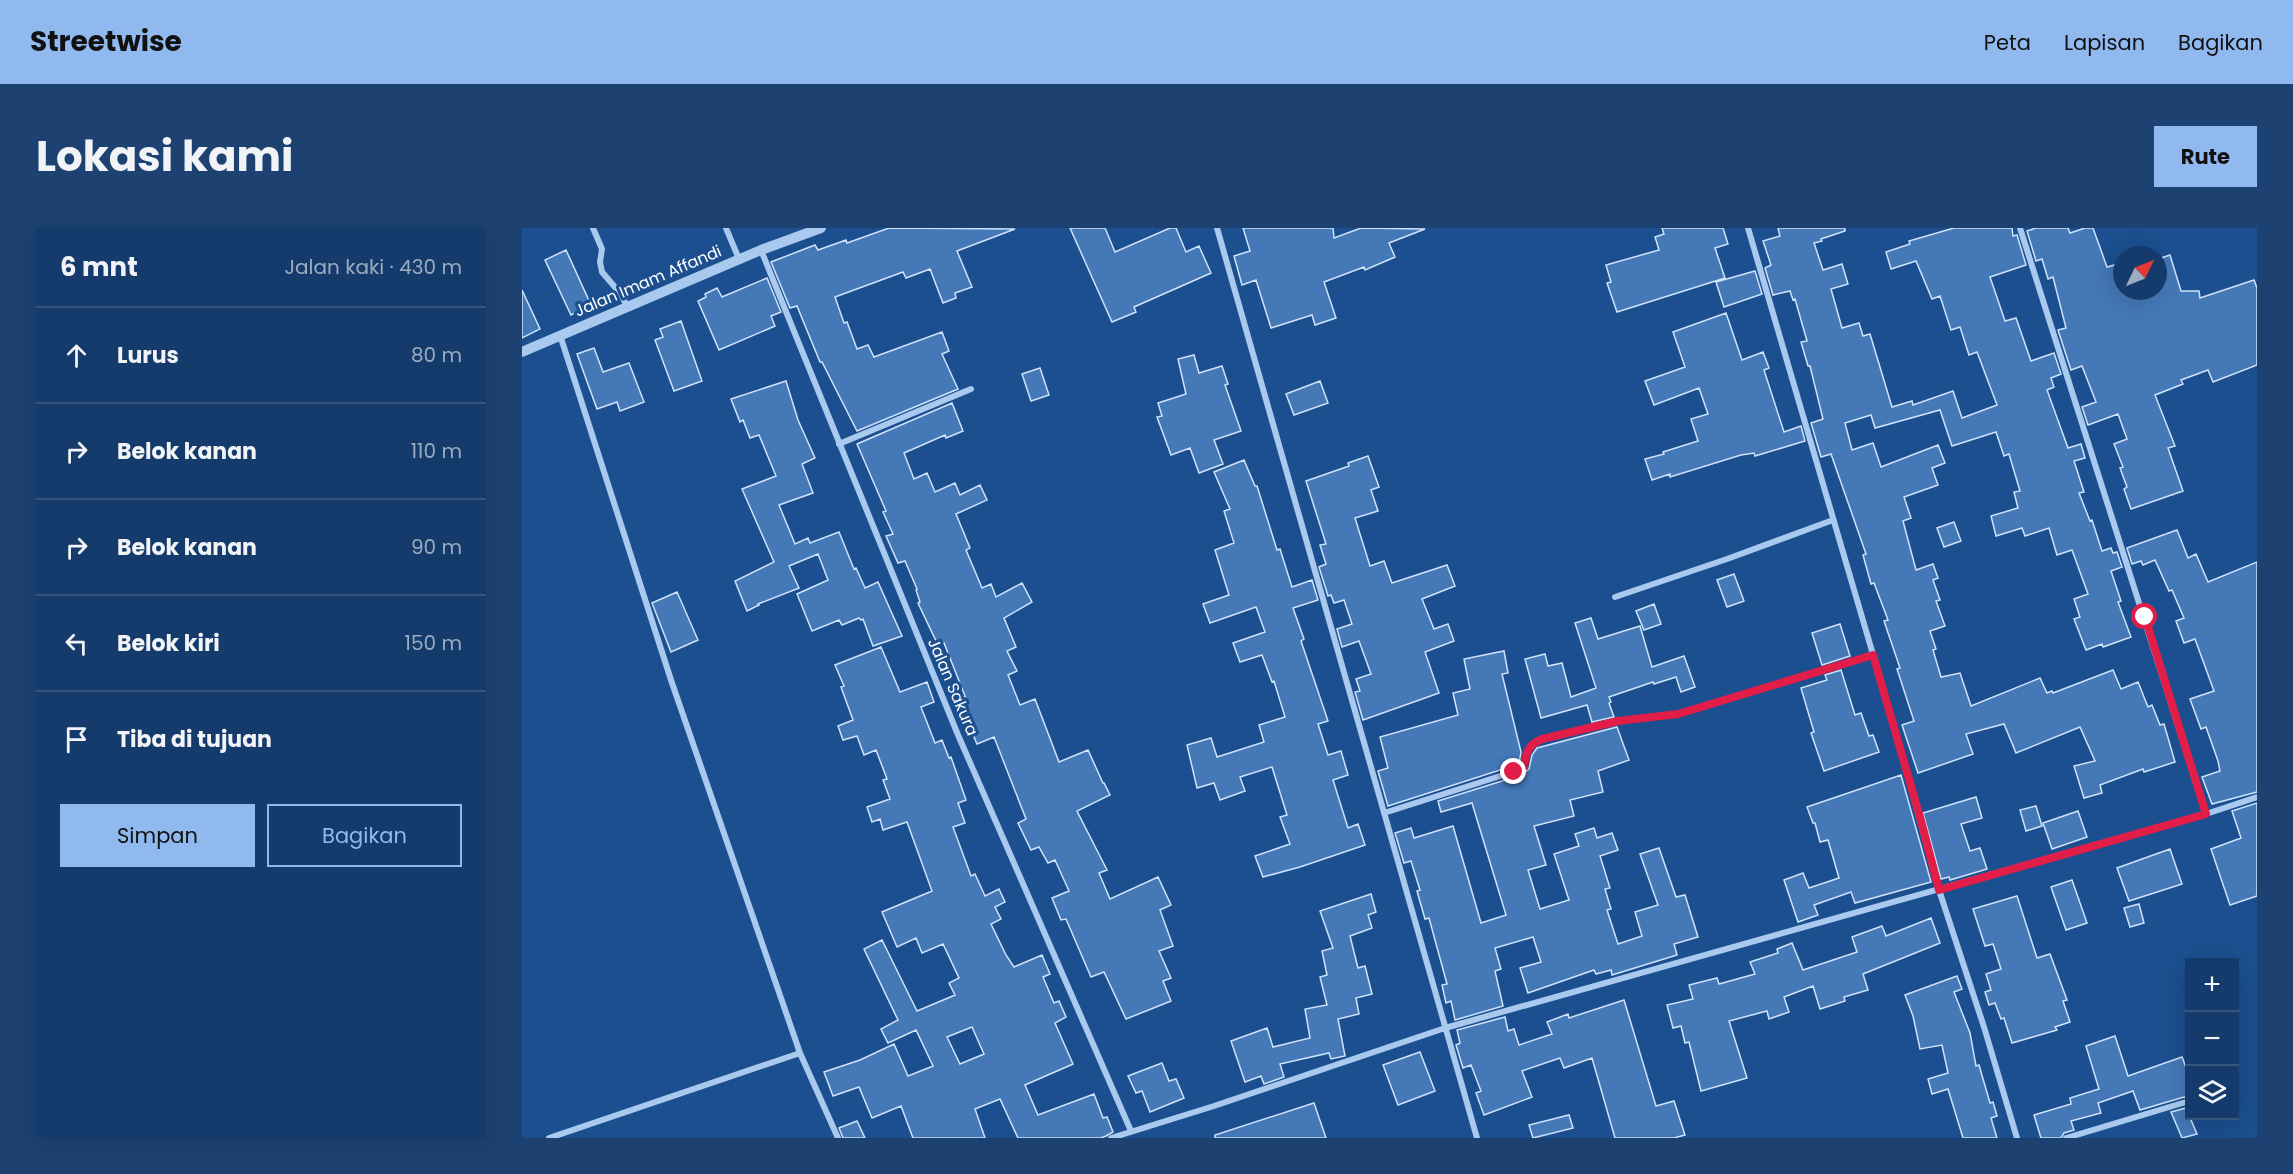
<!DOCTYPE html>
<html lang="id">
<head>
<meta charset="utf-8">
<style>
  :root { --surface:#143b6b; --page:#1d4271; --text:#f1f3f6; --muted:#9dadc1; --line:#33557e; --accent:#90b9f0 }
  body { margin:0; font-family:Poppins,sans-serif; background:var(--page); color:var(--text) }
  .controls { position:absolute; right:18px; bottom:18px; display:grid; overflow:hidden; border-radius:0px; box-shadow:0 6px 24px #0002 }
  .controls button { width:54px; height:54px; display:grid; place-items:center; padding:0; border:0; border-bottom:2px solid var(--line); background:var(--surface); color:var(--text); font:30px sans-serif }
  .compass { position:absolute; left:1591px; top:18px; width:54px; height:54px; border-radius:50%; background:var(--surface); box-shadow:0 6px 24px #0002; rotate:47deg }
  .stop { position:absolute; width:18px; height:18px; margin:-14px; border:4px solid #e11d48; border-radius:50%; background:#fff }
  .stop.end { background:#e11d48; border-color:#fff; box-shadow:0 2px 6px #0008 }
  .list { margin:0; padding:0; list-style:none }
  h2 { display:flex; justify-content:space-between; align-items:center; height:78px; margin:0; padding:0 24px; font-size:26px }
  h2 small { font-size:20px; font-weight:400; color:var(--muted) }
  .list li { display:grid; grid-template-columns:39px 1fr auto; gap:18px; align-items:center; box-sizing:border-box; height:96px; padding:0 24px; border-top:2px solid var(--line) }
  .list b { display:block; font-size:22px; white-space:nowrap }
  .list em { font-size:20px; font-style:normal; color:var(--muted) }
  .actions { display:flex; gap:12px; padding:18px 24px }
  .actions a { flex:1; padding:14px 0; border:2px solid var(--accent); border-radius:0px; text-align:center; font-size:21px; color:var(--accent) }
  .actions .main { background:var(--accent); color:#111 }
  .icon { flex:none; width:33px; height:33px; fill:none; stroke:currentColor; stroke-width:2; stroke-linecap:round; stroke-linejoin:round }
  .map { position:relative; flex:none; width:1735px; height:910px; overflow:hidden; border-radius:0px }
  header { display:flex; align-items:center; gap:36px; box-sizing:border-box; height:84px; padding:0 30px; background:var(--accent); color:#111 }
  header strong { font-size:28px }
  nav { display:flex; gap:33px; margin-inline-start:auto; font-size:21px }
  .intro { display:flex; align-items:center; justify-content:space-between; box-sizing:border-box; height:144px; padding:0 36px }
  h1 { margin:0; font-size:42px }
  .button { padding:15px 27px; border-radius:0px; background:var(--accent); color:#111; font-size:21px; font-weight:700 }
  main { display:flex; gap:36px; padding:0 36px }
  aside { flex:1; background:var(--surface); border-radius:0px; box-shadow:0 6px 24px #0002 }
  .map>svg:first-child { display:block }
  .building { fill:#4478b7; stroke:#cfe3fa; stroke-width:1.5; fill-rule:evenodd }
  .lines { fill:none; stroke-linecap:round; stroke-linejoin:round }
  .minor { stroke:#a9c9ee; stroke-width:6 }
  .tertiary { stroke:#a9c9ee; stroke-width:10 }
  .route { stroke:#e11d48; stroke-width:8 }
  .labels { text-anchor:middle; dominant-baseline:central; stroke-width:6; stroke-linejoin:round; paint-order:stroke }
  .street-label { font-size:16px; fill:#fff; stroke:#1b4f8f }
</style>
</head>
<body>
<header>
<strong>Streetwise</strong>
<nav><a>Peta</a><a>Lapisan</a><a>Bagikan</a></nav>
</header>
<div class="intro"><h1>Lokasi kami</h1><a class="button">Rute</a></div>
<main>
<aside>
<h2>6 mnt<small>Jalan kaki · 430 m</small></h2>
<ul class="list">
<li><svg class="icon" aria-label="ahead" viewBox="0 0 24 24"><path d="M12 20V5M6 11l6-6 6 6"/></svg><div><b>Lurus</b></div><em>80 m</em></li>
<li><svg class="icon" aria-label="right" viewBox="0 0 24 24"><path d="M7 20v-9h11M14 6l5 5-5 5"/></svg><div><b>Belok kanan</b></div><em>110 m</em></li>
<li><svg class="icon" aria-label="right" viewBox="0 0 24 24"><path d="M7 20v-9h11M14 6l5 5-5 5"/></svg><div><b>Belok kanan</b></div><em>90 m</em></li>
<li><svg class="icon" aria-label="left" viewBox="0 0 24 24"><path d="M17 20v-9H6M10 6l-5 5 5 5"/></svg><div><b>Belok kiri</b></div><em>150 m</em></li>
<li><svg class="icon" aria-label="arrive" viewBox="0 0 24 24"><path d="M6 21V4h12l-3 4 3 4H6"/></svg><div><b>Tiba di tujuan</b></div></li>
</ul>
<div class="actions"><a class="main">Simpan</a><a>Bagikan</a></div>
</aside>
<div class="map">
<svg width="1735" height="910" viewBox="0 0 1735 910">
  <rect width="100%" height="100%" fill="#1b4f8f"/>
  <path class="building" d="M367 0 493 1 435 23 450 59 433 65 434 70 421 75 408 41 384 50 381 44 313 69 322 95 325 94 335 121 346 117 352 129 420 104 427 123 420 126 436 161 335 203 300 134H298L275 78 268 80 249 34 293 17 296 22 324 12 325 15Z
    M548 0H583L593 24 648 0H654L664 24 677 18 689 45 612 79 614 84 590 94Z
    M721 0H811L812 10 839 0 903 1 867 15 873 29 843 42 842 39 802 54 814 90 793 97 790 87 749 100 734 52 720 57 712 28 728 23Z
    M1140 0H1201L1206 16 1193 20 1203 50 1095 84 1085 55 1089 54 1084 37 1137 22 1133 9 1142 6Z
    M1256 0H1323V3L1299 11 1300 13 1292 15 1301 42 1320 36 1326 56 1309 61 1320 100 1337 95 1341 108 1348 106 1370 179 1390 173 1391 177 1431 163 1440 190 1475 177 1455 124 1447 127 1438 99 1429 102 1418 68 1410 71 1394 33 1369 41 1364 24 1388 16 1387 13 1432 0H1490L1491 8 1495 7 1504 37 1468 49 1483 93 1494 90 1509 133 1532 125 1539 146 1529 150 1532 159 1525 162 1546 220 1559 216 1563 230 1552 233 1562 264 1557 265 1568 293 1570 292 1580 323 1589 320 1591 325 1595 324 1600 339 1589 343 1599 373 1596 374 1609 409 1581 419 1580 416 1564 422 1552 391 1558 389 1552 371 1566 366 1550 322 1535 327 1527 300 1503 308 1500 300 1474 308 1469 288 1496 280 1492 264 1498 263 1487 226 1482 228 1474 204 1430 218 1418 182 1353 200 1349 187 1323 195 1330 222 1351 215 1359 239 1416 217 1423 235 1410 240 1416 257 1382 269 1389 290 1381 293 1394 342 1411 336 1416 350 1411 352 1418 372 1414 373 1423 398 1408 403 1414 421 1411 422 1419 449 1438 445 1449 478 1518 450 1525 465 1530 463 1531 465 1591 442 1599 461 1616 454 1626 479 1630 477 1638 497 1642 496 1653 534 1622 544 1621 541 1578 557 1580 565 1562 570 1552 538 1573 533 1558 499 1494 525 1482 496 1444 506 1451 526 1396 545 1380 497 1392 493 1375 441 1378 440 1362 393 1366 392 1352 355 1349 356 1341 327 1344 326 1309 226 1299 229 1289 195 1301 191 1288 138H1286L1279 114 1285 113 1273 71 1271 72 1268 63 1251 67 1243 40 1249 37 1241 13 1258 8Z
    M1514 0H1546L1548 5 1563 0H1571L1585 39 1600 35V63H1636V31L1648 27 1659 63H1677L1678 70 1732 52 1735 60V137L1691 154 1686 142 1659 152 1661 156 1633 167 1653 218 1646 220 1661 263 1609 281 1602 261 1605 259 1598 240 1601 239 1592 216 1605 211 1596 186 1566 197 1560 179 1574 174 1560 138 1549 142 1536 102 1544 100 1531 49 1526 51 1520 31 1514 33 1505 3Z
    M44 22 69 77 49 87 23 32Z
    M1233 43 1240 66 1202 79 1194 54Z
    M245 50 259 84 249 88 253 98 197 122 176 73 184 69 183 66 195 60 200 69Z
    M0 62 18 101 0 110Z
    M1204 85 1220 132 1241 124 1247 140 1242 142 1262 204 1279 198 1283 213 1233 228 1232 225 1219 227 1148 249V246L1130 252 1123 231 1142 226 1141 224 1176 213 1169 191 1186 186 1177 160 1132 177 1123 153 1163 139 1151 104Z
    M159 93 180 153 152 163 133 112 141 109 138 101Z
    M72 120 81 144 107 135 122 174 98 183 95 174 75 181 55 126Z
    M672 127 677 145 700 138 706 156 703 157 719 203 692 212 701 236 677 245 668 220 649 227 635 189 640 188 636 175 664 166 656 131Z
    M518 140 527 167 509 173 500 146Z
    M264 153 276 192 293 230 280 236 291 265 257 277 273 316 286 310 288 315 317 304 332 341 334 340 343 360 356 354 380 408 351 418 341 391 339 392 337 390 320 397 317 392 290 403 275 366 306 352 296 326 267 338 277 360 236 376 237 377 225 383 213 353 252 334 220 261 254 248 237 207 228 210 221 192 218 194 209 171Z
    M798 153 806 175 772 187 764 166Z
    M430 175 441 203 424 210 423 207 382 225 392 251 405 245 413 264 433 255 438 267 458 257 465 272 434 286 448 320 444 322 460 360 469 356 474 369 500 355 510 374 482 390 494 419 485 423 495 443 486 447 498 477 513 471 537 534 566 522 581 555H582L588 567 555 583 585 642 577 645 588 671 636 649 649 677 638 682 651 718 637 723 649 750 641 753 649 773 604 791 582 744 569 749 544 691 539 692 530 670 547 663 533 632 526 635 517 619 509 622 496 595 504 591 472 509 455 516 436 471 443 468 422 415 416 417 396 375 398 374 394 362 395 361 383 333 376 335 364 308 371 306 361 284 364 283 335 216Z
    M846 228 857 259 849 262 856 283 833 290 848 338 862 333 870 355 925 337 933 358 900 371 912 401 926 396 932 413 903 424 917 465 841 492 833 464 838 463 834 451 849 446 837 413 820 419 815 401 830 396 822 372 812 375 809 367 806 368 797 339 804 336 798 317 804 316 784 253 827 238 826 235Z
    M722 232 733 258H735L755 322 758 321 770 359 790 352 796 372 771 380 782 411 779 413 806 493 796 496 806 527 819 523 826 547 811 552 826 600 836 596 843 617 778 639 741 649 733 628 768 616 758 589 765 587 750 539 718 549 723 563 698 572 692 555 675 560 665 517 689 510 695 529 742 514 737 497 763 489 752 453 750 454 740 427 718 434 711 415 743 404 734 379 688 395 681 376 707 367 693 322 712 315 702 283 708 281 692 244Z
    M1432 294 1439 313 1422 319 1415 300Z
    M1655 302 1666 330 1674 326 1686 354 1735 334V564L1690 576 1680 549 1698 543 1696 533 1684 499 1679 501 1668 471 1692 463 1673 411 1662 415 1654 393 1662 390 1650 362 1647 363 1633 332 1621 337 1619 333 1610 336 1605 320Z
    M1212 346 1222 373 1205 379 1195 352Z
    M155 364 176 412 149 424 130 375Z
    M1132 376 1139 396 1122 402 1114 383Z
    M1069 390 1076 411 1118 398 1130 439 1162 428 1173 459 1159 464 1154 449 1132 456 1131 454 1087 469 1089 474 1087 475 1092 489 1070 494 1065 477 1019 490 1003 431 1023 426 1026 438 1040 435 1049 469 1074 460 1053 395Z
    M1318 396 1328 428 1300 437 1290 405Z
    M359 419 378 464 405 454 412 474 399 479 413 515 420 512 427 530 429 529 444 572 436 575 443 595 431 599 449 648 453 646 463 668 477 661 483 674 473 679 479 691 469 696 484 727 492 739 520 727 528 746 521 749 532 775 537 773 544 789 533 795 551 836 503 857 516 887 572 866 581 890 585 889 591 904 584 908 579 910H496L478 871 453 881 463 910H391L379 878 350 890 337 859 311 868 302 844 338 832 372 816 386 848 411 838 394 802 366 815 359 801 376 792 342 721 360 712 395 783 433 767 427 755 437 750 421 716 400 725 394 710 375 719 360 684 410 663 385 594 361 602 358 591 350 594 345 579 368 571 361 552 365 551 354 522 342 527 335 508 321 512 316 498 331 492 319 459 322 458 313 437ZM450 799 462 826 438 836 425 809Z
    M982 423 986 445 980 446 999 524 997 536 866 578 856 543 866 540 858 509 936 487 931 465 948 461 942 431Z
    M1319 442 1333 487 1339 485 1347 508 1351 507 1357 524 1302 543 1289 505 1292 504 1279 460 1305 452 1303 447Z
    M1095 499 1107 532 1076 543 1081 564 1048 572 1052 588 1012 598 1024 637 1006 642 1018 681 1047 672 1032 626 1057 618 1053 606 1072 600 1075 610 1090 605 1096 622 1078 628 1088 660 1083 661 1089 681 1085 682 1096 716 1120 708 1113 684 1136 677 1118 626 1137 620 1154 669 1163 667 1176 709 1152 716 1155 727 1090 747 1089 742 1074 746 1072 742 1006 765 998 740 1019 734 1011 709 973 720 979 741 973 743 981 778 933 792 929 773 924 775 920 757 925 756 907 690 903 691 895 663 898 662 889 633 882 635 873 605 889 600 892 610 931 598 959 695 984 687 950 575 919 584 916 573 999 547 1007 541 1010 527 1015 520Z
    M1379 547 1409 654 1333 675 1329 664 1292 677 1296 687 1276 694 1262 652 1281 645 1287 660 1317 650 1306 612 1298 614 1293 595H1291L1285 579Z
    M1454 569 1460 590 1439 596 1448 623 1458 620 1465 641 1428 652 1427 649 1419 651 1401 585Z
    M1735 575V668L1708 677 1689 621 1719 610 1710 583Z
    M1514 578 1520 598 1504 603 1498 582Z
    M1556 583 1565 609 1530 621 1521 595Z
    M1648 621 1660 656 1607 673 1595 640Z
    M1550 652 1565 695 1544 702 1529 659Z
    M849 666 854 684 846 687 850 700 828 708 836 740 843 738 850 766 834 770 837 786 816 791 823 828 809 831 807 825 758 836 762 849 742 856 739 848 723 854 709 813 745 800 751 819 788 810 783 781 805 777 798 749 805 747 800 723 811 720 798 683Z
    M1495 668 1515 730 1528 726 1545 772 1541 773 1548 794 1533 799 1535 802 1490 815 1482 790 1479 791 1473 775 1467 777 1463 764 1469 762 1464 746 1479 741 1471 716 1463 718 1451 681Z
    M1617 676 1622 695 1608 699 1602 680Z
    M1409 690 1418 715 1341 746 1346 762 1322 769 1323 773 1298 781 1291 758 1262 769 1267 784 1247 791 1245 783 1207 793 1225 850 1179 863 1167 814 1163 815 1159 798 1151 800 1145 777 1171 771 1167 757 1195 750 1197 756 1233 746 1228 734 1256 725 1255 721 1270 715 1281 742 1335 724 1330 709 1360 698 1364 708Z
    M1435 748 1440 761 1432 764 1448 805 1454 838 1457 837 1468 875 1471 874 1475 888 1469 890 1475 910H1441L1426 861 1410 866 1406 851 1426 845 1420 817 1398 821 1391 788 1383 767Z
    M1102 772 1134 878 1152 873 1163 907 1152 910H1093L1070 830 1042 840 1038 830 1000 843 1010 869 962 887 954 865 959 863 949 837 941 840 934 817 938 815 935 802 983 789 986 803 992 801 997 817 1030 806 1025 794 1046 786 1047 790Z
    M1593 808 1606 848 1660 829 1668 850V870L1662 869 1618 882 1611 863 1576 875 1579 885 1549 893 1552 902 1542 905 1539 910H1519L1512 887 1549 876 1548 870 1577 861 1564 818Z
    M898 824 913 863 876 877 861 837Z
    M640 835 647 853 654 851 662 870 628 884 620 863 614 865 606 848Z
    M792 875 804 910H693V907Z
    M1664 880 1675 906 1660 910 1649 884Z
    M1047 887 1051 900 1011 910 1007 897Z
    M335 893 343 910H321L317 900Z"/>
  <g class="lines">
    <path class="minor" d="M71 0 80 21 78 34 80 44 98 65 105 78
      M204 0 217 31
      M695 0 955 910
      M1226 0 1374 505 1417 662 1462 799 1495 910
      M1498 0 1684 586
      M239 22 436 507 609 903
      M38 107 149 452 278 825 316 910
      M317 216 449 161
      M1093 369 1205 331 1311 292
      M862 585 997 542 1002 539C1004 524 1005 517 1020 511L1096 493 1156 486 1351 427
      M27 910 278 825
      M589 910 692 878 923 800 1684 586 1735 569
      M1544 910 1664 874"/>
    <path class="tertiary" d="M0 124 239 22 299 0"/>
  </g>
  <g class="lines">
    <path class="route" d="M992 544 1002 539C1004 524 1006 517 1020 511L1096 493 1156 486 1351 427 1398 589 1417 662 1684 586 1623 389"/>
  </g>
  <g class="labels">
    <g class="street-label">
      <text transform="translate(126 53) rotate(-23)">Jalan Imam Affandi</text>
      <text transform="translate(431 459) rotate(67)">Jalan Sakura</text>
    </g>
  </g>
</svg>
<div class="controls">
<button>+</button>
<button>−</button>
<button><svg class="icon" aria-label="layers" viewBox="0 0 24 24"><path d="M12 4l9 5-9 5-9-5zM3 14l9 5 9-5"/></svg></button>
</div>
<svg class="compass" viewBox="-18 -18 36 36"><path d="M0-13l5 13h-10z" fill="#e53935"/><path d="M0 13l5-13h-10z" fill="#9dadc1"/></svg>
<div class="stop" style="left:1623px;top:389px"></div>
<div class="stop end" style="left:992px;top:544px"></div>
</div>
</main>
</body>
</html>
